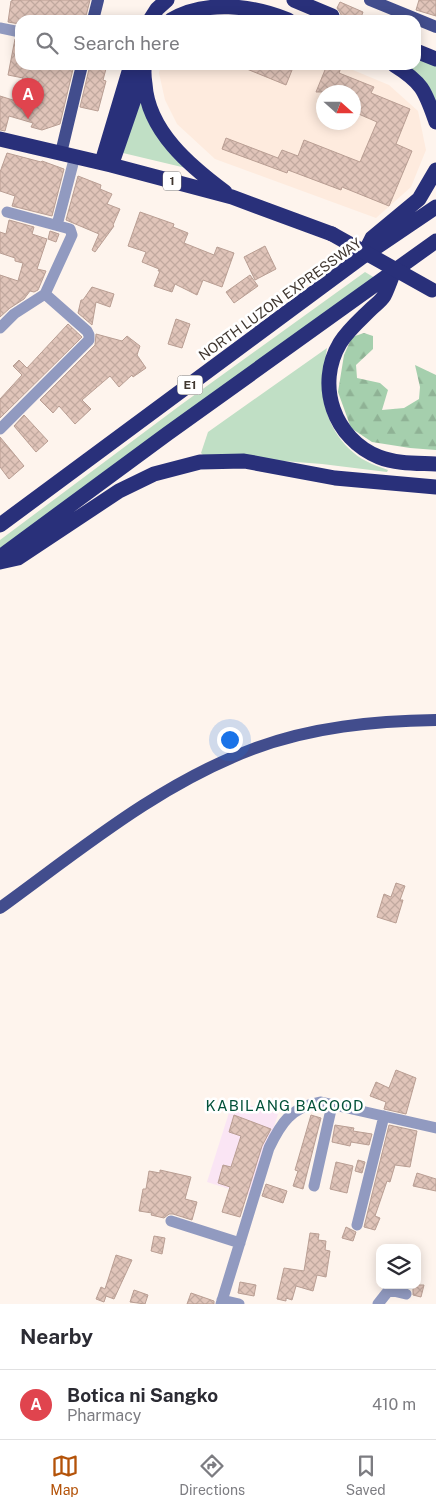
<!DOCTYPE html>
<html lang="en">
<head>
<meta charset="utf-8">
<style>
  :root { --surface:#fff; --page:#f2f2f3; --text:#2b2b33; --muted:#7c7c81; --line:#e1e1e2; --accent:#b45309 }
  body { margin:0; font-family:"Public Sans",sans-serif; background:var(--page); color:var(--text) }
  .controls { position:absolute; right:15px; bottom:15px; display:grid; overflow:hidden; border-radius:10px; box-shadow:0 2px 12px #0003 }
  .controls button { width:45px; height:45px; display:grid; place-items:center; padding:0; border:0; border-bottom:1px solid var(--line); background:var(--surface); color:var(--text); font:25px sans-serif }
  .compass { position:absolute; left:316px; top:85px; width:45px; height:45px; border-radius:50%; background:var(--surface); box-shadow:0 2px 12px #0003; rotate:111deg }
  .you { position:absolute; left:229px; top:739px; width:18px; height:18px; margin:-12px; border:4px solid #fff; border-radius:50%; background:#1a73e8; box-shadow:0 0 0 8px #1a73e833 }
  .badge { display:grid; place-items:center; width:32px; height:32px; border-radius:50%; background:var(--accent); color:#fff; font-size:16px; font-weight:700 }
  .pin { position:absolute; translate:-50% -41px; filter:drop-shadow(0 1px 2px #0008) }
  .pin::after { content:''; position:absolute; top:26px; width:18px; height:15px; background:inherit; clip-path:polygon(0 0,100% 0,50% 100%) }
  .list { margin:0; padding:0; list-style:none }
  h2 { display:flex; justify-content:space-between; align-items:center; height:65px; margin:0; padding:0 20px; font-size:21px }
  h2 small { font-size:16px; font-weight:400; color:var(--muted) }
  .list li { display:grid; grid-template-columns:32px 1fr auto; gap:15px; align-items:center; box-sizing:border-box; height:70px; padding:0 20px; border-top:1px solid var(--line) }
  .list b { display:block; font-size:19px; white-space:nowrap }
  .list p { margin:0; font-size:16px; white-space:nowrap; color:var(--muted) }
  .list em { font-size:16px; font-style:normal; color:var(--muted) }
  .icon { flex:none; width:28px; height:28px; fill:none; stroke:currentColor; stroke-width:2; stroke-linecap:round; stroke-linejoin:round }
  .map { position:relative; flex:none; width:436px; height:1304px; overflow:hidden }
  .search { position:absolute; background:var(--surface); box-shadow:0 2px 12px #0003; left:15px; right:15px; top:15px; height:55px; display:flex; align-items:center; gap:12px; box-sizing:border-box; padding:0 18px; border-radius:15px; color:var(--muted); font-size:19px }
  .sheet { height:135px; background:var(--surface) }
  nav { display:flex; justify-content:space-around; align-items:center; box-sizing:border-box; height:70px; border-top:1px solid var(--line); background:var(--surface); font-size:14px; color:var(--muted) }
  nav a { display:grid; justify-items:center; gap:2px }
  nav .on { color:var(--accent) }
  .map>svg:first-child { display:block }
  .built { fill:#feebde; fill-rule:evenodd }
  .education { fill:#fae5f4 }
  .grass { fill:#c0dfc5 }
  .forest { fill:url(#forest-firs) }
  .building { fill:url(#building-cross-hatch); stroke:#b99e93 }
  .lines { fill:none; stroke-linecap:round; stroke-linejoin:round }
  .minor { stroke:#919ac0; stroke-width:11 }
  .major { stroke:#424d8d; stroke-width:12 }
  .highway { stroke:#29307a; stroke-width:15 }
  .highway-bridge { stroke:#29307a; stroke-width:15 }
  .labels { text-anchor:middle; dominant-baseline:central; stroke-width:5; stroke-linejoin:round; paint-order:stroke }
  .shield { fill:#fff; stroke:#79736e; stroke-width:1 }
  .shield-label { font-size:12px; font-weight:bold; fill:#403730 }
  .street-label { font-size:14px; fill:#403730; stroke:#fff }
  .neighbourhood-label { font-size:15px; letter-spacing:1px; fill:#035139; stroke:#fff }
</style>
</head>
<body>
<div class="map">
<svg width="436" height="1304" viewBox="0 0 436 1304">
  <defs>
    <pattern id="forest-firs" width="22" height="20" patternUnits="userSpaceOnUse" patternTransform="scale(1.25)"><rect width="22" height="20" fill="#a5cfad"/><path d="M5 1l3.5 6h-7zM16 11l3.5 6h-7z" fill="#8fb295"/></pattern>
    <pattern id="building-cross-hatch" width="8" height="8" patternUnits="userSpaceOnUse" patternTransform="scale(1.25)"><rect width="8" height="8" fill="#e0c4b9"/><path d="M0 0l8 8M0 8l8-8" fill="none" stroke="#c1a99f"/></pattern>
  </defs>
  <rect width="100%" height="100%" fill="#fef4ed"/>
  <path class="built" d="M223 16 234 20H192L196 18Z
    M161 65H341L389 85 418 111 426 150 411 187 376 218 215 159 177 124 165 100 159 73ZM324 92H354V122H324Z"/>
  <path class="education" d="M233 1100 278 1114 252 1196 207 1182Z"/>
  <path class="grass" d="M416 59 436 65V103L431 90 408 65H416Z
    M141 97 186 168 123 153Z
    M365 272 375 278 0 556V540L182 404Z
    M327 348C325 362 322 377 323 391 324 419 341 448 366 461 373 465 381 467 388 470L387 472 322 464 246 458 204 456 201 453 208 432Z"/>
  <path class="forest" d="M364 333 373 336V349L356 365 357 378 380 383 388 390 382 410 404 408 419 399 420 387 415 365 436 375V450L410 448 372 442 351 428 338 392 344 355 352 337Z"/>
  <path class="building" d="M14 0H90L85 20H20V24L8 22 11 1Z
    M419 0H436V16L416 10Z
    M340 2 363 12 360 20H340L341 14 337 8Z
    M15 39H20V65H74L60 124 42 130 31 127 33 123 9 116 5 131 0 130V96L16 101 23 78 8 75Z
    M90 65H107L103 80 106 81 98 111 80 107Z
    M237 65H294L286 85Z
    M327 65H342L339 73 374 87 371 93 410 109 396 144 412 151 389 206 342 187 341 190 288 170 287 173 222 149 226 138 278 158 282 150 298 156 304 140 360 162 377 122 354 112V92H316Z
    M7 153 41 162 42 161 64 169 52 216 12 206 15 196 0 191V172Z
    M78 176 101 185 100 189 112 194 107 204 120 209 113 225 114 226 95 252 92 250 99 234 66 220Z
    M140 212 174 224 173 227 188 233 184 243 214 255 217 247 234 253 222 287 203 280 197 295 175 284 172 292 154 286 160 271H158L159 269 142 262 146 252 128 246Z
    M9 220 34 227 32 234 47 239 37 269 46 271 38 290 34 292 30 291 24 299 10 308 0 317V275L18 281 23 263 15 261V258L0 253V232L6 234Z
    M50 231 59 234 56 242 48 239Z
    M265 246 276 269 255 280 244 257Z
    M250 275 258 286 234 303 226 292Z
    M92 287 114 294 110 307 96 302 92 325 78 313 81 300H83Z
    M176 319 190 324 182 348 168 344Z
    M68 324 82 337 0 418V399L22 375 13 366 19 360 27 368Z
    M96 334 122 341 127 336 140 346 137 355 146 368 133 377 132 375 119 387 110 376 82 400 91 409 75 424 59 406 53 413 40 400 95 345Z
    M24 415 48 441 36 452 14 426Z
    M0 437 24 466 9 479 0 467Z
    M396 883 405 886 400 900H403L396 923 377 917 384 894 391 897Z
    M396 1070 416 1078 406 1114 384 1109 386 1102 370 1096 376 1082 389 1088Z
    M234 1115 271 1129 262 1146 240 1217 222 1212 230 1187 218 1183 223 1165 231 1167 241 1136 229 1132Z
    M311 1115 321 1118 303 1189 293 1186 298 1171 295 1170Z
    M335 1125 354 1128 353 1131 372 1134 369 1145 351 1142 350 1146 332 1142Z
    M389 1125 417 1131 410 1167 395 1165 390 1182 387 1181 375 1216 380 1218 375 1230 364 1227Z
    M358 1160 365 1162 362 1173 355 1171Z
    M336 1162 353 1166 347 1193 330 1189Z
    M160 1170 191 1177 185 1199 197 1202 192 1220 173 1214H169L164 1218 151 1215 152 1213 139 1211 143 1189H146L149 1171 160 1173Z
    M417 1173 436 1179V1191L413 1186Z
    M266 1184 287 1191 283 1203 262 1196Z
    M346 1227 356 1232 353 1241 342 1238Z
    M310 1233 319 1234 318 1240 326 1241 325 1250 330 1251 326 1277 317 1275 313 1291 296 1286 292 1300 286 1298V1301L277 1299 284 1268 304 1271Z
    M154 1236 165 1238 162 1254 151 1251Z
    M116 1255 132 1260 114 1299 106 1296 104 1302 96 1299 101 1287 105 1289Z
    M240 1282 256 1285 254 1296 238 1293Z
    M413 1285H424L421 1297 413 1295Z
    M134 1290 148 1295 145 1304 130 1302Z
    M191 1293 214 1301V1304H187Z"/>
  <g class="lines">
    <path class="minor" d="M0 28 20 32
      M57 225 75 156
      M0 328 14 314 45 294
      M0 429 89 340V335L87 331 45 294 72 235 70 229 7 212
      M314 1186 332 1105
      M171 1221 240 1243
      M357 1225 384 1116
      M222 1300 239 1304
      M221 1304 269 1148C281 1123 291 1107 321 1102L436 1128
      M378 1304 389 1290 406 1294"/>
    <path class="major" d="M370 0 436 27
      M93 20 98 0
      M61 153 82 65
      M0 908C80 850 159 784 253 749 311 727 374 721 436 720"/>
    <path class="highway" d="M294 0 332 16
      M150 20 157 9 167 0
      M171 20C205 0 252 5 288 20
      M416 51 436 59
      M145 65C143 71 144 77 145 84 148 131 190 166 225 192
      M394 65C423 83 425 91 436 122
      M0 139 111 165 232 197 332 234
      M102 162 131 65
      M112 163 142 76
      M363 256 372 238 419 199 436 170
      M394 271C391 279 388 288 384 296 381 301 375 305 371 309 360 320 348 330 340 343 315 385 334 439 379 457 397 464 417 463 436 464
      M0 525 362 257 436 207
      M0 557 167 434 436 241
      M0 562 18 558 119 491 154 474 200 462 244 461 335 478 436 487"/>
    <path class="highway-bridge" d="M332 234 432 290"/>
  </g>
  <g class="labels">
    <g class="shield">
      <rect x="163" y="171.5" width="18" height="19" rx="4"/>
      <rect x="177.5" y="375.5" width="25" height="19" rx="4"/>
    </g>
    <g class="shield-label">
      <text x="172" y="181">1</text>
      <text x="190" y="385">E1</text>
    </g>
    <g class="street-label">
      <text transform="translate(280 299) rotate(-36)">NORTH LUZON EXPRESSWAY</text>
    </g>
    <g class="neighbourhood-label">
      <text x="285" y="1105">KABILANG BACOOD</text>
    </g>
  </g>
</svg>
<div class="controls">
<button><svg class="icon" aria-label="layers" viewBox="0 0 24 24"><path d="M12 4l9 5-9 5-9-5zM3 14l9 5 9-5"/></svg></button>
</div>
<svg class="compass" viewBox="-18 -18 36 36"><path d="M0-13l5 13h-10z" fill="#e53935"/><path d="M0 13l5-13h-10z" fill="#7c7c81"/></svg>
<div class="you"></div>
<div class="pin badge" style="left:28px;top:119px;background:#e0444e">A</div>
<div class="search"><svg class="icon" aria-label="search" viewBox="0 0 24 24"><circle cx="10" cy="10" r="6"/><path d="M15 15l6 6"/></svg>Search here</div>
</div>
<section class="sheet">
<h2>Nearby<small></small></h2>
<ul class="list">
<li><span class="badge" style="background:#e0444e">A</span><div><b>Botica ni Sangko</b><p>Pharmacy</p></div><em>410 m</em></li>
</ul>
</section>
<nav>
<a class="on"><svg class="icon" aria-label="map" viewBox="0 0 24 24"><path d="M3 6l6-2 6 2 6-2v14l-6 2-6-2-6 2zM9 4v14M15 6v14"/></svg>Map</a>
<a><svg class="icon" aria-label="directions" viewBox="0 0 24 24"><path d="M12 3l9 9-9 9-9-9zM9 14v-3h6M13 9l2 2-2 2"/></svg>Directions</a>
<a><svg class="icon" aria-label="saved" viewBox="0 0 24 24"><path d="M7 4h10v16l-5-4-5 4z"/></svg>Saved</a>
</nav>
</body>
</html>
